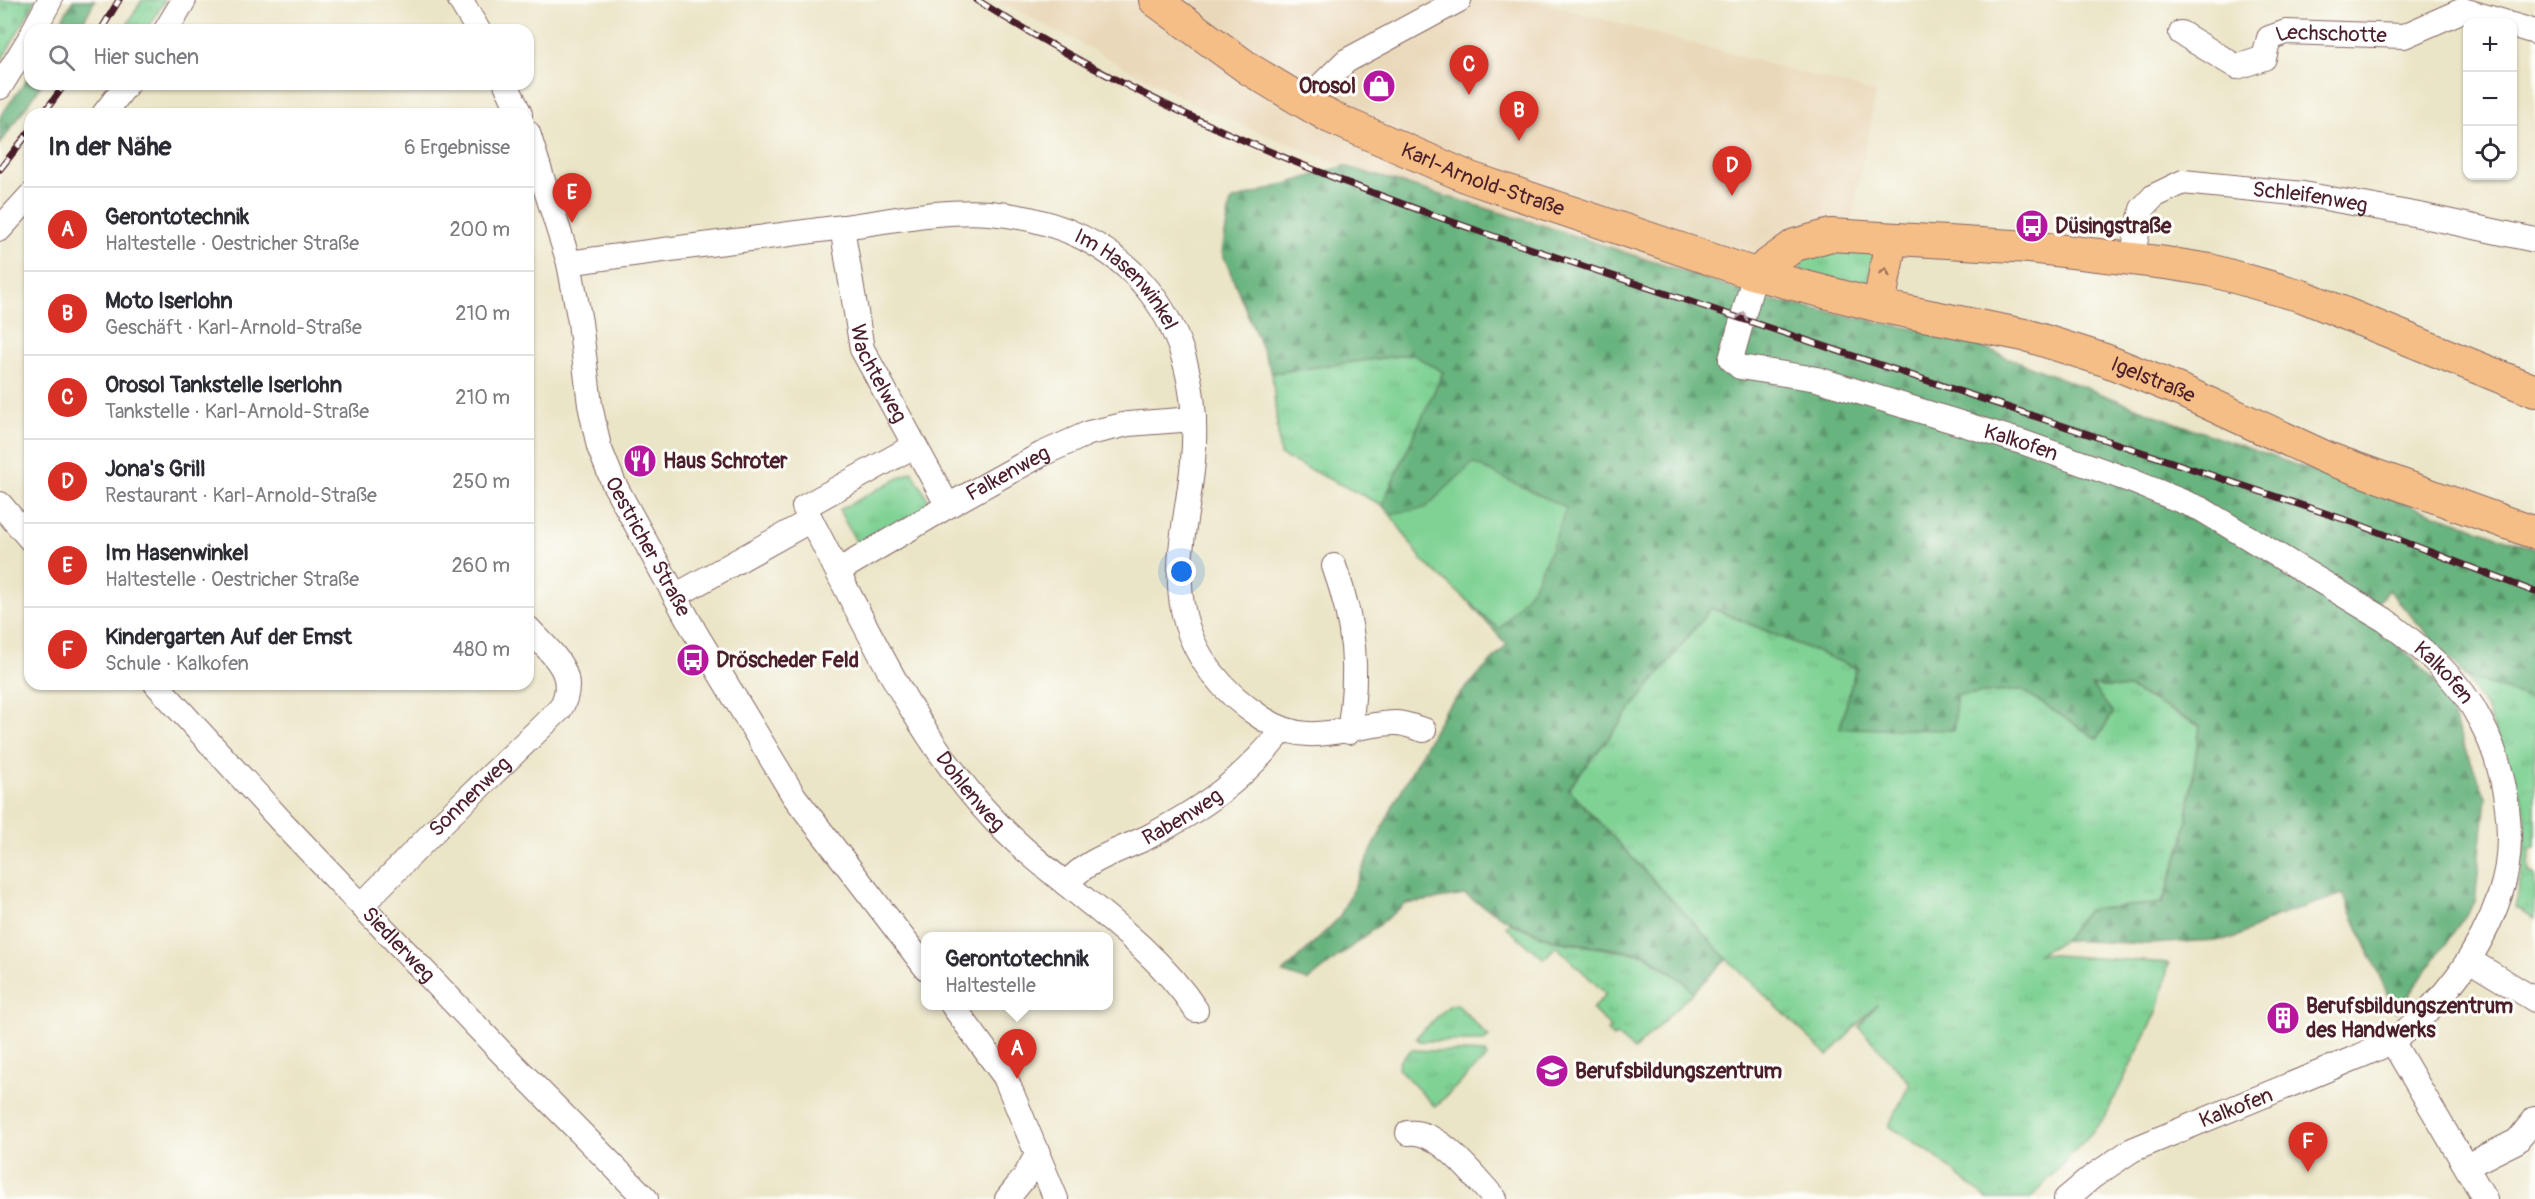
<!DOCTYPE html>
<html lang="de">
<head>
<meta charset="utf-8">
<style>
  :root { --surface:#fff; --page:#f7f7f7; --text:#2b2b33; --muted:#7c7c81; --line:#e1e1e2; --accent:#d93025 }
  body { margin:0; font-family:Pangolin,sans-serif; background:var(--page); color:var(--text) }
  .controls { position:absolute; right:18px; top:18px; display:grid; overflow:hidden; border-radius:12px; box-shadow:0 2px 4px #0004 }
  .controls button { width:54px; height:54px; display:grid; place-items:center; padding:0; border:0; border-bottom:2px solid var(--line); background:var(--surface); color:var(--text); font:30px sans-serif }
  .you { position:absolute; left:1182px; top:572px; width:21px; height:21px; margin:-15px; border:4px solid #fff; border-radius:50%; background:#1a73e8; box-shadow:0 0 0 9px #1a73e833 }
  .badge { display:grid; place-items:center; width:39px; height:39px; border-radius:50%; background:var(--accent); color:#fff; font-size:20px; font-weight:700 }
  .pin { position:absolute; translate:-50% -50px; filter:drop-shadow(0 2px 3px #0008) }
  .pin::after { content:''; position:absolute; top:32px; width:21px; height:18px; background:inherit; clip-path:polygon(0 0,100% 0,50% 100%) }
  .popup { position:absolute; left:921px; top:932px; width:192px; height:78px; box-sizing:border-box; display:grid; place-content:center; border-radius:12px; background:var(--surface); filter:drop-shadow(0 2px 4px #0005); font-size:20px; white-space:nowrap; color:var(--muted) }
  .popup b { font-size:22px; color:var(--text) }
  .popup::after { content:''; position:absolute; left:50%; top:100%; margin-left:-12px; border:12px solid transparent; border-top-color:var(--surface) }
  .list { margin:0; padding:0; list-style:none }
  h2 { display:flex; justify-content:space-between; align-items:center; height:78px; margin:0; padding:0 24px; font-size:26px }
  h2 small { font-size:20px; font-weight:400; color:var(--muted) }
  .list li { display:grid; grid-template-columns:39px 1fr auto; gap:18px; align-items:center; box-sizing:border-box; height:84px; padding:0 24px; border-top:2px solid var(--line) }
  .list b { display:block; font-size:22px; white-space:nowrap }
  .list p { margin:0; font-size:20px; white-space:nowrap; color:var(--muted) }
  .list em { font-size:20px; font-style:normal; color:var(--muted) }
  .icon { flex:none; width:33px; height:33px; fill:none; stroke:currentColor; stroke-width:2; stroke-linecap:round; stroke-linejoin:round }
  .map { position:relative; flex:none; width:2535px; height:1199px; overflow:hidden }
  .search { position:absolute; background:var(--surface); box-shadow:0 2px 4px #0004; left:24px; top:24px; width:510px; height:66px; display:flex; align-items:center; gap:15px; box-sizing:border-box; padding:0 21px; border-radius:18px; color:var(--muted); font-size:22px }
  .panel { position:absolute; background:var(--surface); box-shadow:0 2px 4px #0004; left:24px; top:108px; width:510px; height:582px; border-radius:18px }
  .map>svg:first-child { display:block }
  .built { fill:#ead8ba }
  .grass { fill:url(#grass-tufts); stroke:#647860; stroke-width:1.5 }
  .forest { fill:url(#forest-firs); stroke:#586a54; stroke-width:1.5 }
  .cemetery { fill:url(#cemetery-stones); stroke:#647860; stroke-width:1.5 }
  .garden { fill:#7fd294; stroke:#647860; stroke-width:1.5 }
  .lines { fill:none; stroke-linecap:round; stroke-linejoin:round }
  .minor-casing { stroke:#826462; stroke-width:26 }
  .major-casing { stroke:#826462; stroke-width:34 }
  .minor { stroke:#fff; stroke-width:24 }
  .major { stroke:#f6be87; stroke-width:32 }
  .rail-casing { stroke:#4a1f2b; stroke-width:7 }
  .rail { stroke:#fdfcf7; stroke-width:4.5; stroke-dasharray:14; stroke-linecap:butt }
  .oneway { stroke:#976754 }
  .oneway2 { stroke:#ae9aa0 }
  .labels { text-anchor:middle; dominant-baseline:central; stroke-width:6; stroke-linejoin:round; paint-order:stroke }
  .street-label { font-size:21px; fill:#4a1f2b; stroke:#fdfcf7 }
  .poi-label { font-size:21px; font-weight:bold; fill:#4a1f2b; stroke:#fdfcf7; text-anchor:start }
</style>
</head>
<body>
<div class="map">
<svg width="2535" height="1199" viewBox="0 0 2535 1199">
  <defs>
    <pattern id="grass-tufts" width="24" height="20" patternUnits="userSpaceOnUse" patternTransform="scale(1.5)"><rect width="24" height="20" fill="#7fd294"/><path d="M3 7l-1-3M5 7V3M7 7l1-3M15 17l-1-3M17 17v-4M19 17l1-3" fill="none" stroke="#6fb480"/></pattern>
    <pattern id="forest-firs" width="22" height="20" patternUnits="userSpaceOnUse" patternTransform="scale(1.5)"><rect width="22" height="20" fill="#67b47e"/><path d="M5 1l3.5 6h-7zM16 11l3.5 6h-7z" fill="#579267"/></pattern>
    <pattern id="cemetery-stones" width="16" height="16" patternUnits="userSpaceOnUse" patternTransform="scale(1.5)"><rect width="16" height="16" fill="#7fd294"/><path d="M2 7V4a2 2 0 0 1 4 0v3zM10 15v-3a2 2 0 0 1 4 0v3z" fill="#6fb480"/></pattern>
  </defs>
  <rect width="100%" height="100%" fill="#fdfcf7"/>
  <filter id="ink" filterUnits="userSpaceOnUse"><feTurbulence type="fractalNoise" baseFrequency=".0167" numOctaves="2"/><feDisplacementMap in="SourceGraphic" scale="12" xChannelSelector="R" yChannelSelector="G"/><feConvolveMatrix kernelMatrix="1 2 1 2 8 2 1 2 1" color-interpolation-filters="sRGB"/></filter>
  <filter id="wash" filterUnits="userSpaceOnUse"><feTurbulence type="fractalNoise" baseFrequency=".008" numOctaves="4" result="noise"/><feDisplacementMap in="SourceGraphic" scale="24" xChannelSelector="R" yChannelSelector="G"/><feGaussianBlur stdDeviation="1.35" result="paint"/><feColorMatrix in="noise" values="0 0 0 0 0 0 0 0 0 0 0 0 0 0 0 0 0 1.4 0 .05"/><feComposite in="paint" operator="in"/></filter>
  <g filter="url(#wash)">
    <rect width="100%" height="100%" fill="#ebe5c7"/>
    <path class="built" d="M997 0H1531L1876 93 1852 218 1718 283 1344 166 1206 110Z"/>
    <path class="grass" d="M142 0H165L147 30H124Z
      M1819 249 1870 252 1873 256 1868 285 1864 288 1800 270 1804 256Z
      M1413 354 1443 372 1382 505 1280 455 1272 373Z
      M912 471 931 505 858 545 839 510Z
      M1711 608 1856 668 1840 728 1954 729 1956 695 2022 690 2097 739 2113 713 2091 686 2129 688 2200 726 2184 838 2162 903 2088 910 2064 940 2039 954 2169 963 2158 1010 2104 1119 2030 1199H1987L1931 1153 1889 1126 1910 1083 1859 1027 1877 1004 1828 1056 1727 959 1568 789Z
      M2465 676 2535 700V848L2530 849 2529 872 2535 875V918L2515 907C2522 875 2535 813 2515 785L2486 708Z
      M1510 923 1554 941 1645 955 1683 981 1693 992 1634 1050 1616 1035 1613 1037 1608 1032 1611 1028 1592 1009 1606 994 1556 946 1544 959 1506 927Z
      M1457 1004 1489 1037 1484 1041H1419L1416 1037 1450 1005Z
      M1411 1050 1485 1053 1487 1057 1435 1107 1398 1068 1399 1062Z"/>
    <path class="forest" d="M73 0H95L79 30H56Z
      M30 75V84H42L0 144V117Z
      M1344 166 1538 224 1770 300 1955 337 2176 423 2535 549V700L2465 676 2388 590 2368 615 2439 685 2486 797 2475 902 2396 1013 2343 894 2275 917 2233 939 2148 944 2064 940 2088 910 2163 903 2184 838 2200 726 2129 688 2092 686 2113 713 2097 739 2022 690 1956 695 1954 730 1840 728 1856 668 1711 608 1568 789 1727 959 1693 992 1684 981 1646 954 1554 940 1509 921 1465 895 1405 904 1308 981 1283 973 1339 918 1394 804 1445 710 1507 645 1382 505 1443 372 1412 354 1272 373 1222 252 1231 201Z"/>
    <path class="cemetery" d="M0 0H36L0 63Z"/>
    <path class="garden" d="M1473 463 1566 508 1552 547 1533 587 1499 629 1423 561 1390 514 1425 508Z"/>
  </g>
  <g filter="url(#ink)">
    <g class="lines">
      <g class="minor-casing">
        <g id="minor">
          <path d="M460 0 478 30"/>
          <path d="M2512 25 2535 32"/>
          <path d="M34 30 50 0"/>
          <path d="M166 30 184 0"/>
          <path id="s1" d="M2181 33 2237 67 2264 58 2269 38 2286 32 2404 36 2463 10 2504 22"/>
          <path d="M506 84 520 114"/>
          <path d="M0 87 30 38"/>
          <path d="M1304 102 1346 61 1459 0"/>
          <path d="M104 114 127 84"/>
          <path id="s2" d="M528 133 569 263 580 322 590 405 599 447 614 484 696 634 794 796 926 968"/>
          <path id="s3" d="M842 227 862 349 948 506"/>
          <path d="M0 229 30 196"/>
          <path id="s4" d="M2132 258 2142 209 2154 196 2183 182 2303 194 2419 215 2535 240"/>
          <path id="s5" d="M569 263C657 250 746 240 835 228 887 222 938 209 990 213 1130 225 1205 324 1193 461 1189 510 1173 561 1183 610 1192 656 1223 693 1262 718 1311 750 1343 725 1394 723 1404 722 1415 728 1424 730"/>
          <path id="s6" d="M1755 274 1731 359 1740 367 1817 379 2025 443 2132 481 2201 509 2385 620C2422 648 2460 679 2481 722 2507 771 2518 842 2500 895 2481 951 2442 1006 2393 1040 2384 1047 2371 1051 2360 1056L2132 1150 2092 1177 2066 1199"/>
          <path id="s7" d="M914 446 804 507C861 614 911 732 995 821 1058 887 1145 933 1196 1010"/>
          <path d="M0 504 30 539"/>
          <path d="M1334 566C1355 624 1359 671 1349 732"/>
          <path id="s8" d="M838 571 948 506 1042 454 1089 433 1128 424 1194 419"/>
          <path d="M675 596 811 520"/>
          <path id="s9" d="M156 684 282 822 502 1053 646 1199"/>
          <path id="s10" d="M1066 884C1087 859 1119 851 1148 837 1207 806 1241 781 1283 730"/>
          <path id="s11" d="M362 905 444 821 560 709C581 674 550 652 528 628"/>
          <path d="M2469 960 2535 1000"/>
          <path d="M953 1006 1005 1077 1056 1199"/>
          <path d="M2392 1041 2485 1199"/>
          <path d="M1408 1133C1440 1129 1475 1178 1495 1199"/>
          <path d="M2467 1166 2517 1141 2535 1119"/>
          <path d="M1007 1199 1024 1178 1038 1153"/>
        </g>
      </g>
      <g class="major-casing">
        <g id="major">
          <path id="s12" d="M1155 0 1249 69 1304 102 1330 117 1470 178 1755 274 1879 306 2029 336 2105 360 2184 392 2327 458 2535 533"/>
          <path d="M1755 274 1795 245 1831 235 2030 247 2166 263 2210 270 2302 296 2535 391"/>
          <path d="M1879 306 1891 239"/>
        </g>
      </g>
      <use href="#minor" class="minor"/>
      <use href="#major" class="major"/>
      <g class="rail-casing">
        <path id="rail" d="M977 0C1135 101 1308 172 1484 233L2355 523 2535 592
          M101 30 119 0
          M43 114 65 84
          M0 169 30 131"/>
      </g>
      <use href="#rail" class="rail"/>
    </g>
    <defs><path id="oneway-chevron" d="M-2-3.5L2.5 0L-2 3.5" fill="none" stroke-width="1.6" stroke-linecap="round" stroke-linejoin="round" transform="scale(1.5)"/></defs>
    <use class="oneway" href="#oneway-chevron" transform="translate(1885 272) rotate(-79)"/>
    <use class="oneway2" href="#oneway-chevron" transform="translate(1743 316) rotate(-75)"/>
  </g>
  <defs>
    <g id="shop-disc" transform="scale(1.725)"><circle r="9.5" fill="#b5179e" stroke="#fdfcf7"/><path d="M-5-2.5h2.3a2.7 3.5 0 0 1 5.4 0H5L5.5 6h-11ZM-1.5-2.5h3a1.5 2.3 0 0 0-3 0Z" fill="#fff"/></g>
    <g id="bus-disc" transform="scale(1.725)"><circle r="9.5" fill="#b5179e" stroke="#fdfcf7"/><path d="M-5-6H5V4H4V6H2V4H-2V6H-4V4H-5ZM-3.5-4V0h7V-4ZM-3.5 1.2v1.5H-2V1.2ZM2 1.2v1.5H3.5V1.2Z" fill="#fff"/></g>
    <g id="restaurant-disc" transform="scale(1.725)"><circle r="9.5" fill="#b5179e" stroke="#fdfcf7"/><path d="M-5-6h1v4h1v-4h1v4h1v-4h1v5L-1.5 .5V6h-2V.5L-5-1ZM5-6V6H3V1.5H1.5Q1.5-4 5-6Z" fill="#fff"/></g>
    <g id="building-disc" transform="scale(1.725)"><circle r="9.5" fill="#b5179e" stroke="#fdfcf7"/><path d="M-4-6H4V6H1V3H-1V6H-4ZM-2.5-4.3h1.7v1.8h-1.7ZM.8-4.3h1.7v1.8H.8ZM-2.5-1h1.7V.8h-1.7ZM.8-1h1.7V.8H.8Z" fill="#fff"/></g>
    <g id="university-disc" transform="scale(1.725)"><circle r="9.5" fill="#b5179e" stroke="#fdfcf7"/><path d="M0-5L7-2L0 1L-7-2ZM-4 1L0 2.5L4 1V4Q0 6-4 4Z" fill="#fff"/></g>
  </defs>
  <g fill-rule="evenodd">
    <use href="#shop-disc" x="1379" y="86"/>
    <use href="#bus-disc" x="2032" y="226"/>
    <use href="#restaurant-disc" x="640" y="461"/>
    <use href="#bus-disc" x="693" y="660"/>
    <use href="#building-disc" x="2283" y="1018"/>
    <use href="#university-disc" x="1552" y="1071"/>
  </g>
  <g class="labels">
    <g class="street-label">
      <text stroke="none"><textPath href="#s1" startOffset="178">Lechschotte</textPath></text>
      <text stroke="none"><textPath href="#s12" startOffset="376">Karl-Arnold-Straße</textPath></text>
      <text stroke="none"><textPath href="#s4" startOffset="228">Schleifenweg</textPath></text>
      <text stroke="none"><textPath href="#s5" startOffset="582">Im Hasenwinkel</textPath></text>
      <text stroke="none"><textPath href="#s3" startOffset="152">Wachtelweg</textPath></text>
      <text stroke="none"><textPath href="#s12" startOffset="1077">Igelstraße</textPath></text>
      <text stroke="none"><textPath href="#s6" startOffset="392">Kalkofen</textPath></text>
      <text stroke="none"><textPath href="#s8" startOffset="196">Falkenweg</textPath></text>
      <text stroke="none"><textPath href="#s2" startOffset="434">Oestricher Straße</textPath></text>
      <text stroke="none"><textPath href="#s6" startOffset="878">Kalkofen</textPath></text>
      <text stroke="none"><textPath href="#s7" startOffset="456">Dohlenweg</textPath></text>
      <text stroke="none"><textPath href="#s11" startOffset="153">Sonnenweg</textPath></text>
      <text stroke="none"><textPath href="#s10" startOffset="135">Rabenweg</textPath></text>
      <text stroke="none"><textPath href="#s9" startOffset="356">Siedlerweg</textPath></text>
      <text transform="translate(2236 1108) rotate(-21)">Kalkofen</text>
    </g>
    <g class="poi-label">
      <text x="1356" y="86" text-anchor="end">Orosol</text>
      <text x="2055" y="226">Düsingstraße</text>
      <text x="663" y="461">Haus Schroter</text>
      <text x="716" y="660">Dröscheder Feld</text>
      <text x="2306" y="1006">Berufsbildungszentrum<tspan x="2306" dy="24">des Handwerks</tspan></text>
      <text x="1575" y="1071">Berufsbildungszentrum</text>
    </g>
  </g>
</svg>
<div class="controls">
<button>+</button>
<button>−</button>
<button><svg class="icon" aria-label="locate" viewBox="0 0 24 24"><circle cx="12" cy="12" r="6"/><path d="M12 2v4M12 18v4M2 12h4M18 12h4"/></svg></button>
</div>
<div class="you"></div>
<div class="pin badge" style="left:1017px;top:1079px">A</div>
<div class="popup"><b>Gerontotechnik</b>Haltestelle</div>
<div class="pin badge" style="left:1519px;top:141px">B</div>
<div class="pin badge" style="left:1469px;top:95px">C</div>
<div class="pin badge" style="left:1732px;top:196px">D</div>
<div class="pin badge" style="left:572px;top:223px">E</div>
<div class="pin badge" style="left:2308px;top:1172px">F</div>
<div class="search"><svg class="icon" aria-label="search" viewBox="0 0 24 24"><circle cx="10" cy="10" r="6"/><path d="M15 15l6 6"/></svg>Hier suchen</div>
<section class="panel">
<h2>In der Nähe<small>6 Ergebnisse</small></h2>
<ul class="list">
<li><span class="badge">A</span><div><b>Gerontotechnik</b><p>Haltestelle · Oestricher Straße</p></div><em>200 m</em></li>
<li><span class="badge">B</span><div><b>Moto Iserlohn</b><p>Geschäft · Karl-Arnold-Straße</p></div><em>210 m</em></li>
<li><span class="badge">C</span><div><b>Orosol Tankstelle Iserlohn</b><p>Tankstelle · Karl-Arnold-Straße</p></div><em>210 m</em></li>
<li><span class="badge">D</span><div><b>Jona's Grill</b><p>Restaurant · Karl-Arnold-Straße</p></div><em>250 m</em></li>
<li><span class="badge">E</span><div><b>Im Hasenwinkel</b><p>Haltestelle · Oestricher Straße</p></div><em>260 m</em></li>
<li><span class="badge">F</span><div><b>Kindergarten Auf der Emst</b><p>Schule · Kalkofen</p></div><em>480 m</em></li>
</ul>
</section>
</div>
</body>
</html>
